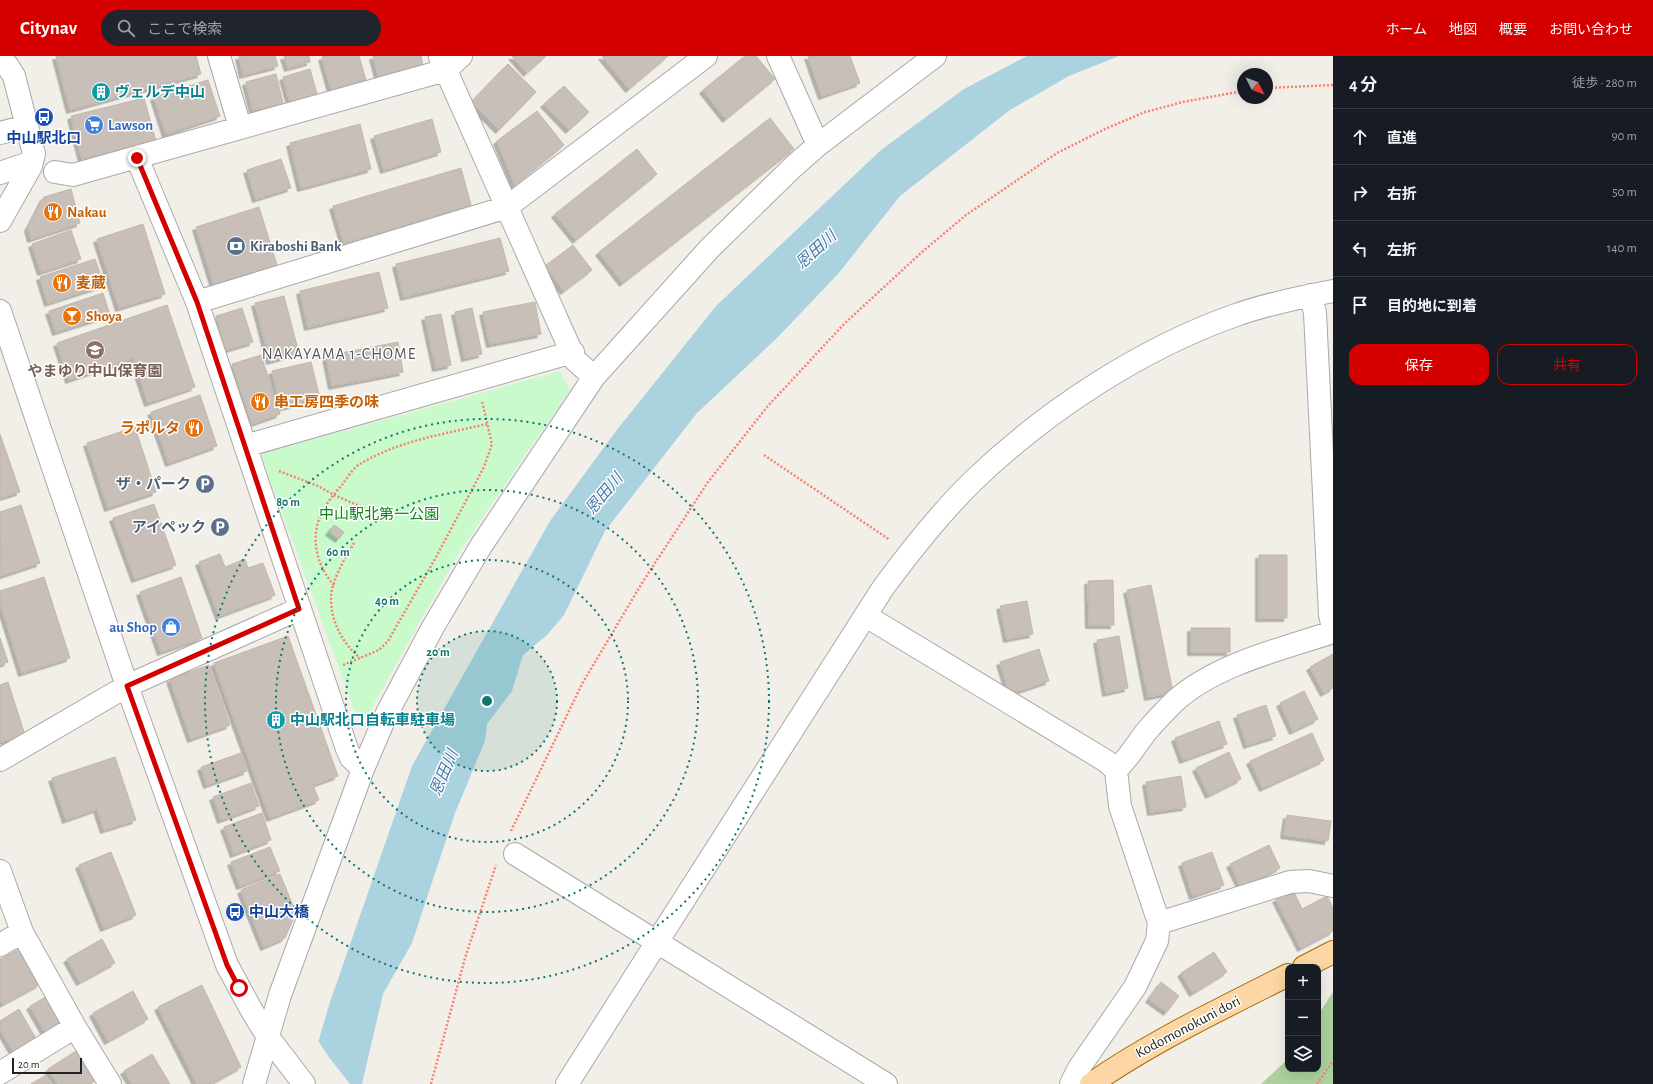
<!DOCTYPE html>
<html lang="ja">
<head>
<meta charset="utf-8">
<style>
  :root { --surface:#171b24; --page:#20242c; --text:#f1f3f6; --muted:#9ea1a6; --line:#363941; --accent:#d40000 }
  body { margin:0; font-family:"Alegreya Sans","Noto Sans JP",sans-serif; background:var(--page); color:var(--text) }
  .controls { position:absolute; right:12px; bottom:12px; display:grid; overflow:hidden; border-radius:8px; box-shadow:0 4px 16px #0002 }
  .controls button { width:36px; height:36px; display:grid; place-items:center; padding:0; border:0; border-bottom:1px solid var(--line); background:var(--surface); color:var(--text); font:20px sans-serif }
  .compass { position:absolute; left:1237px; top:12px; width:36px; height:36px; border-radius:50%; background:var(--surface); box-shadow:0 4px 16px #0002; rotate:132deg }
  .scale { position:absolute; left:12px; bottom:10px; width:70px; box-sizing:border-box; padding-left:4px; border:2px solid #222; border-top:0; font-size:11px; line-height:14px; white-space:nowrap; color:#222; -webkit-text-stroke:3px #fff; paint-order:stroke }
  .stop { position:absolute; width:12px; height:12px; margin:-9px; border:3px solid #d40000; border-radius:50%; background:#fff }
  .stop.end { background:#d40000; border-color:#fff; box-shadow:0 1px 4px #0008 }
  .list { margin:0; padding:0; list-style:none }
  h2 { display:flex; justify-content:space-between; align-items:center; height:52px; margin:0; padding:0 16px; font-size:17px }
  h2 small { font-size:13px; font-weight:400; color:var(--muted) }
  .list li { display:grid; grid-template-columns:26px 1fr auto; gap:12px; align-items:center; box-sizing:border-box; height:56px; padding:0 16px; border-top:1px solid var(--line) }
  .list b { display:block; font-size:15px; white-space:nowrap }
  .list em { font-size:13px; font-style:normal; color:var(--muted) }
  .actions { display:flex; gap:8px; padding:12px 16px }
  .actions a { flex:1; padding:9px 0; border:1px solid var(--accent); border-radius:12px; text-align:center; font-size:14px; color:var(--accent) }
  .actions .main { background:var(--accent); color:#fff }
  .icon { flex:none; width:22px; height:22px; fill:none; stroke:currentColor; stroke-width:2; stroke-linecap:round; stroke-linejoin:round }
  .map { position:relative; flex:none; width:1333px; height:1028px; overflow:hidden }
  header { display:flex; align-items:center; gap:24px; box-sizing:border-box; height:56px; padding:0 20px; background:var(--accent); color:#fff }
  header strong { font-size:19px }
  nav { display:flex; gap:22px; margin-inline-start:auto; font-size:14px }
  .search { width:280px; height:36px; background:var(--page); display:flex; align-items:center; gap:10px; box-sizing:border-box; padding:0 14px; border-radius:22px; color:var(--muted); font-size:15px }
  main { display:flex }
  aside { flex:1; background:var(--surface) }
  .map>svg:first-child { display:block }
  .forest { fill:#add19e }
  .park { fill:#c8facc }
  .water { fill:#aad3df }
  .pier { fill:#f2efe9 }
  .building { fill:#c7bfb8; stroke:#c4b6ab; filter:url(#shadow) }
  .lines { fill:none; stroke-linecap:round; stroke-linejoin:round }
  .minor-casing { stroke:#a9a9a9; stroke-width:24 }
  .major-casing { stroke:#a06b00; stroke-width:24 }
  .path { stroke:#fa8072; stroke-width:2.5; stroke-dasharray:2 2; stroke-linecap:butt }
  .minor { stroke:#fff; stroke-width:22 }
  .major { stroke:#fcd6a4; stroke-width:22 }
  .route { stroke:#d40000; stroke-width:5 }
  .ring { fill:none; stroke:#0f766e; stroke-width:2; stroke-dasharray:2 4 }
  .labels { text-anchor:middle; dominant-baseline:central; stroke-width:3; stroke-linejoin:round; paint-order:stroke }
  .culture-label { font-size:15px; font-weight:bold; fill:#0d838f; stroke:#fff; text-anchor:start }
  .shop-label { font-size:15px; font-weight:bold; fill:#366cbe; stroke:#fff; text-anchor:start }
  .transit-label { font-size:15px; font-weight:bold; fill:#164399; stroke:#fff }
  .food-label { font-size:15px; font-weight:bold; fill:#c56008; stroke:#fff; text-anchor:start }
  .service-label { font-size:15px; font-weight:bold; fill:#4e5e75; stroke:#fff; text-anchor:end }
  .education-label { font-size:15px; font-weight:bold; fill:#785e54; stroke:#fff }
  .park-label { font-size:15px; fill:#0c8416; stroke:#fff }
  .street-label { font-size:15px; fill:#222; stroke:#fff }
  .water-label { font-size:16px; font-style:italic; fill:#4a7aab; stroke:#fff }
  .neighbourhood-label { font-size:16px; letter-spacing:1px; fill:#555; stroke:#fff }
  .centre { fill:#0f766e; stroke:#fff; stroke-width:2 }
  .ring-label { font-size:12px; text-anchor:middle; font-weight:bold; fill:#0f766e; stroke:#fff; stroke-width:3; stroke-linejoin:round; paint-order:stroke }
</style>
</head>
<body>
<header>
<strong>Citynav</strong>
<div class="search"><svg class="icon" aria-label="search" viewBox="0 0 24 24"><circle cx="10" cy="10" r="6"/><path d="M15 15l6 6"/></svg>ここで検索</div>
<nav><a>ホーム</a><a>地図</a><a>概要</a><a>お問い合わせ</a></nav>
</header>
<main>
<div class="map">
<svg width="1333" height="1028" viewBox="0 0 1333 1028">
  <defs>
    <filter id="shadow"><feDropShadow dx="-3.5" dy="3.5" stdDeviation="0" flood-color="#0004"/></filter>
  </defs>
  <rect width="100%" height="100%" fill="#f2efe9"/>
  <path class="forest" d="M1333 936V1028H1261L1288 1003V1013H1318V959Z"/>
  <path class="park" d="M560 315 570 334 461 493 366 662H357L261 398Z"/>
  <path class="water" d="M1027 0H1119L1069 20 1010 54 900 140 838 218 777 282 697 357 605 475 564 559 547 579 523 599 512 635 487 668 485 685 455 757 412 887 383 938 362 1028H306L329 949 412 710 550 465 616 375 716 250 881 94 964 33Z"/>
  <path class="pier" d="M317 983 328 1000 350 1028H304Z"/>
  <path class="building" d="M56 0H196L201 18 70 54Z
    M239 0H275L278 10 243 19Z
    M284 0H309L310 6 288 12Z
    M326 0H359L366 24 331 33 322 1Z
    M373 0H421L423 11 379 23Z
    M512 0H546L527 17Z
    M602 0H668L629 33Z
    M745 0H756L775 23 726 63 703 34Z
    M808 0H850L860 27 822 40Z
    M508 8 536 36 499 74 471 46Z
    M310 13 317 38 290 46 283 21Z
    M276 18 283 47 253 54 246 26Z
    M208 24 220 60 166 78 154 41Z
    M564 30 589 56 569 74 544 48Z
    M144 42 156 85 82 103 71 60Z
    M537 55 564 89 515 129 497 85Z
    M770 62 794 93 623 227 599 196Z
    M432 63 441 96 384 114 374 80Z
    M360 68 371 113 301 132 290 87Z
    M637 93 657 118 576 184 555 158Z
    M281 103 291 132 256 143 247 114Z
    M461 112 471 149 344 187 333 150Z
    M71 133 80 167 31 183 28 172 44 141Z
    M259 151 277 209 214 229 196 171Z
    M143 168 165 238 119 252 97 183Z
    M71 174 81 203 41 216 32 188Z
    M500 182 509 215 404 241 396 208Z
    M573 189 592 214 564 235 545 210Z
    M95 203 104 229 48 247 40 221Z
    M379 216 388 252 308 271 300 235Z
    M103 237 110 259 56 276 49 255Z
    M284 240 299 297 270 305 255 247Z
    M535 246 541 278 490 288 483 256Z
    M167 249 195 331 148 347 133 302 69 324 57 287Z
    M242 252 253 286 226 294 216 260Z
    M472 252 482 298 465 302 455 256Z
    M441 258 451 309 436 312 425 261Z
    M398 286 403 316 332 330 326 300Z
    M261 299 280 358 252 368 232 308Z
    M311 306 320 342 281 352 272 315Z
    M200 339 217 390 169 407 151 356Z
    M135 371 156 436 108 452 87 387Z
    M0 378 20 436 0 442Z
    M154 448 176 509 135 523 113 462Z
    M21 449 40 507 1 520 0 456Z
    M334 469 344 476 339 483 329 476Z
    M220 498 225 511 245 503 248 512 263 507 275 539 219 560 199 506Z
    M1259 499H1287V562H1259Z
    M44 521 70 602 22 617 0 546V535Z
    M181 521 202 582 161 596 140 536Z
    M1113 524 1114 569H1089L1088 525Z
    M1151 529 1173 636 1148 641 1127 534Z
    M1027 545 1033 578 1007 583 1000 550Z
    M1191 572H1230V596H1191Z
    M288 580 338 720 313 729 319 744 270 762 214 607Z
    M1119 580 1128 632 1106 637 1097 584Z
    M0 582 8 606 0 609Z
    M1039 593 1049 625 1010 638 1000 606Z
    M1333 598V632L1324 637 1310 611Z
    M209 609 230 669 191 683 170 623Z
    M8 626 25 679 0 686V629Z
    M1304 635 1318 663 1293 675 1280 647Z
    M1266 649 1276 680 1247 689 1237 659Z
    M1219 665 1227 688 1183 704 1175 682Z
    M1312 677 1324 704 1263 732 1250 705Z
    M1229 696 1241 723 1209 739 1196 712Z
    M241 697 247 715 207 729 201 711Z
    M115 701 136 764 104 774 97 753 66 764 52 722Z
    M1181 720 1186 751 1151 756 1146 726Z
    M251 727 259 750 221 764 213 741Z
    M262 757 271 784 234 798 224 771Z
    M1287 759 1331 765 1328 785 1284 779Z
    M1269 789 1280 812 1241 831 1230 808Z
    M270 791 280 815 240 830 231 806Z
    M111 796 136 859 104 872 79 809Z
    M1212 796 1224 829 1193 840 1182 807Z
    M280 818 296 857 285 882 264 891 241 834Z
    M1293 834 1302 853 1327 840 1333 852V875L1301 892 1276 843Z
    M102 883 115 907 80 926 67 903Z
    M21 892 40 928 3 948 0 942V903Z
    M1214 896 1227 916 1193 937 1181 917Z
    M1161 926 1179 940 1167 956 1149 943Z
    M202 929 241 1011 210 1028H197L158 951Z
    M133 935 148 963 108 985 93 957Z
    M51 938 68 966 46 978 30 950Z
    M19 953 38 986 16 1000 0 973V965Z
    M76 995 96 1024 90 1028H58L48 1013Z
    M152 998 170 1028H132L124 1015Z
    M46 1019 51 1028H31Z"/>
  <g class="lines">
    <g class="minor-casing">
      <path id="minor" d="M219 0 240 71
        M778 0 818 89
        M440 1 575 304 594 321
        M0 4 7 9 14 20 34 98 31 110 0 165
        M0 77 27 70
        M137 102 197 246 347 693 351 702 363 713
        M55 116 73 119 446 14 461 0
        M0 117 32 106
        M1311 239 1315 257 1330 559 1333 572
        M197 246 507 151 706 0
        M0 255 127 630 227 909 252 955 268 981 304 1028
        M245 390 573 296
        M866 560 1106 705 1116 714 1120 750 1159 867 1157 885 1135 931 1079 1012 1071 1028
        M0 704 127 630 299 553
        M1116 714C1128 703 1136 689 1146 676 1155 665 1165 655 1175 645 1216 608 1282 593 1333 576
        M515 798 886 1028
        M0 815 22 876 75 971 110 1028
        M1159 867 1290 826 1309 825 1333 830
        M0 889 22 876
        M0 1017 75 971
        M254 1028 280 939 363 713 387 657 433 571 481 490 594 321 710 192 793 111 818 89 935 0
        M567 1028 657 886 883 532C911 494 940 457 974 424 1047 354 1142 292 1236 259 1267 248 1301 241 1333 235"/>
    </g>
    <g class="major-casing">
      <path id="major" d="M1304 911 1333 896
        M1091 1028C1153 985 1221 953 1288 919"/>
    </g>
    <path class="path" d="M1267 32 1333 29
      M764 399 890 484
      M279 415 318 430 334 439 369 454
      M354 487C345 502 331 525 331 543 331 566 343 588 360 602
      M334 529C318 512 310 484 320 461 324 450 334 438 342 429 347 422 353 412 360 408 398 385 444 378 487 368
      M343 609 379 594 388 585 435 503 484 411 492 388 482 345
      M511 775 582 628 642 527 708 426 767 351 844 268 922 196 966 159 1057 97 1105 73 1145 56 1183 46 1243 35
      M431 1028 465 902 496 809
      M1317 1028 1333 1005"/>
    <use href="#minor" class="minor"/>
    <use href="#major" class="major"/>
  </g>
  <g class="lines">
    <path class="route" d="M137 102 197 246 299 553 127 630 212 867 227 909 239 932"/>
  </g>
  <circle cx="487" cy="645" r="70" fill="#0f766e" fill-opacity=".12"/>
  <g class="ring">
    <circle cx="487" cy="645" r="70"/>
    <circle cx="487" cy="645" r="141"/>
    <circle cx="487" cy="645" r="211"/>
    <circle cx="487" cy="645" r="282"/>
  </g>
  <defs>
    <g id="building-disc" transform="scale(1)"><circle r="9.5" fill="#0f9aa8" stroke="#fff"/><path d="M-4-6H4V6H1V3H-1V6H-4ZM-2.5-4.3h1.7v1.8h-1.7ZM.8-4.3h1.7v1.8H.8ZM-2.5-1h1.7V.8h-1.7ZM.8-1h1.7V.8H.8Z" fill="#fff"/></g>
    <g id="bus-disc" transform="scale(1)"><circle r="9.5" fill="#1a4fb4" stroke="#fff"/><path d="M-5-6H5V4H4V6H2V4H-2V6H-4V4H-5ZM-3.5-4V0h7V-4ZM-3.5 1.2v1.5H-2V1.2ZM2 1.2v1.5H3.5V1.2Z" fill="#fff"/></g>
    <g id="supermarket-disc" transform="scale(1)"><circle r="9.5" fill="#3f7fe0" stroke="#fff"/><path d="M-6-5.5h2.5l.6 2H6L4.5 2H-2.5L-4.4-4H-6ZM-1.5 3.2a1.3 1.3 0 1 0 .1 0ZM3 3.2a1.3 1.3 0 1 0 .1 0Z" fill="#fff"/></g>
    <g id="restaurant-disc" transform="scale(1)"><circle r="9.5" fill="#e8710a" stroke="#fff"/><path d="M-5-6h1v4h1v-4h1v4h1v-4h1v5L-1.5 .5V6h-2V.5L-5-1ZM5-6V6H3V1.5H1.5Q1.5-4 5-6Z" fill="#fff"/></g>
    <g id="bank-disc" transform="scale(1)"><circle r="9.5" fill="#5c6f8a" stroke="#fff"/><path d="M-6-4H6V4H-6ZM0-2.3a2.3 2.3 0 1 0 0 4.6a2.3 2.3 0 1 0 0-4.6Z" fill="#fff"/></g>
    <g id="bar-disc" transform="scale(1)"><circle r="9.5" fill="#e8710a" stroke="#fff"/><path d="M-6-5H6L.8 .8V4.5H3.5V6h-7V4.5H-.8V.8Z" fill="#fff"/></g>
    <g id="school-disc" transform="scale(1)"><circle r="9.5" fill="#8d6e63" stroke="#fff"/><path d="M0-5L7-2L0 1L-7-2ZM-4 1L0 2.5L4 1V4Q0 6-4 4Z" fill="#fff"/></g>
    <g id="parking-disc" transform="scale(1)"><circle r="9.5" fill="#5c6f8a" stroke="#fff"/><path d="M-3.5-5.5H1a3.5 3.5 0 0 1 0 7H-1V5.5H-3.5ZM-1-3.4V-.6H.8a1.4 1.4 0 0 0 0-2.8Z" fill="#fff"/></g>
    <g id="shop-disc" transform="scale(1)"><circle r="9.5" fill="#3f7fe0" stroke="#fff"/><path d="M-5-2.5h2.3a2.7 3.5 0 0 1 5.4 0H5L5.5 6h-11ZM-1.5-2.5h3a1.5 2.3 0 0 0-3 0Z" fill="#fff"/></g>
  </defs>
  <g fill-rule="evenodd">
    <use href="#building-disc" x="101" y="36"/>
    <use href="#bus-disc" x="44" y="61"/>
    <use href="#supermarket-disc" x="94" y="69"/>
    <use href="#restaurant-disc" x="53" y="156"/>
    <use href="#bank-disc" x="236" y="190"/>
    <use href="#restaurant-disc" x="62" y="227"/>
    <use href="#bar-disc" x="72" y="260"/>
    <use href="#school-disc" x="95" y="294"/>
    <use href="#restaurant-disc" x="260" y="346"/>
    <use href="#restaurant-disc" x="194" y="372"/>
    <use href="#parking-disc" x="205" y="428"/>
    <use href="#parking-disc" x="220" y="471"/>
    <use href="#shop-disc" x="171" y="571"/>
    <use href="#building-disc" x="276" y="664"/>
    <use href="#bus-disc" x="235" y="856"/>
  </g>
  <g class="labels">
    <g class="culture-label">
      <text x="115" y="36">ヴェルデ中山</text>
      <text x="290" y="664">中山駅北口自転車駐車場</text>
    </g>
    <g class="shop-label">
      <text x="108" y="69">Lawson</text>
      <text x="157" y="571" text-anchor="end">au Shop</text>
    </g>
    <g class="transit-label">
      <text x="44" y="82">中山駅北口</text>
      <text x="249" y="856" text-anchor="start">中山大橋</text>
    </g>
    <g class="food-label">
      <text x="67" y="156">Nakau</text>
      <text x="76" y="227">麦蔵</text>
      <text x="86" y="260">Shoya</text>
      <text x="274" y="346">串工房四季の味</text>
      <text x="180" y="372" text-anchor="end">ラポルタ</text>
    </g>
    <g class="service-label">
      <text x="250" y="190" text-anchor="start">Kiraboshi Bank</text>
      <text x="191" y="428">ザ・パーク</text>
      <text x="206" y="471">アイペック</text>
    </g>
    <g class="education-label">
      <text x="95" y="315">やまゆり中山保育園</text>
    </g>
    <g class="park-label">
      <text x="379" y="458">中山駅北第一公園</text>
    </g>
    <g class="street-label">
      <text transform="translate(1188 971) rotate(-28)">Kodomonokuni dori</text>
    </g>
    <g class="water-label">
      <text transform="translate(816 194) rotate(-42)">恩田川</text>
      <text transform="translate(604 438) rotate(-50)">恩田川</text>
      <text transform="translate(444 717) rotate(-67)">恩田川</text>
    </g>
    <g class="neighbourhood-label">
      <text x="339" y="298">NAKAYAMA 1-CHOME</text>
    </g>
  </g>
  <circle cx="487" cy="645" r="6" class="centre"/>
  <g class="ring-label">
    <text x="288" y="450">80 m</text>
    <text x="338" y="500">60 m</text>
    <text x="387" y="549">40 m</text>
    <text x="438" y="600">20 m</text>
  </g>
</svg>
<div class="controls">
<button>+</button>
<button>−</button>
<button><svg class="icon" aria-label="layers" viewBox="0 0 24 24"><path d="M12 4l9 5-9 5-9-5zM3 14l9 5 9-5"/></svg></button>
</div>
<svg class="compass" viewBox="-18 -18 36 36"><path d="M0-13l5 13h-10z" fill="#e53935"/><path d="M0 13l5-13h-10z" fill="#9ea1a6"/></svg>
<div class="scale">20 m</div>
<div class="stop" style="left:239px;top:932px"></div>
<div class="stop end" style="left:137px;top:102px"></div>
</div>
<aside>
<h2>4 分<small>徒歩 · 280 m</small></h2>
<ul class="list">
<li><svg class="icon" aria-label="ahead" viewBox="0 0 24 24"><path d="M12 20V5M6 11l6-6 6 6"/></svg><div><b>直進</b></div><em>90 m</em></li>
<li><svg class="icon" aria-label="right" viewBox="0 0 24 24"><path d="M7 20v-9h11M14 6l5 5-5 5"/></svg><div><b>右折</b></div><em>50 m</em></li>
<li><svg class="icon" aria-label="left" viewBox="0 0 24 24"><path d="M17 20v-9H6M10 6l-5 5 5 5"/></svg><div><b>左折</b></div><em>140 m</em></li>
<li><svg class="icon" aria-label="arrive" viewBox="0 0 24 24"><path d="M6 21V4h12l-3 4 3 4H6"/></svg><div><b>目的地に到着</b></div></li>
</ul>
<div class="actions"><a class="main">保存</a><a>共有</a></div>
</aside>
</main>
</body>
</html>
